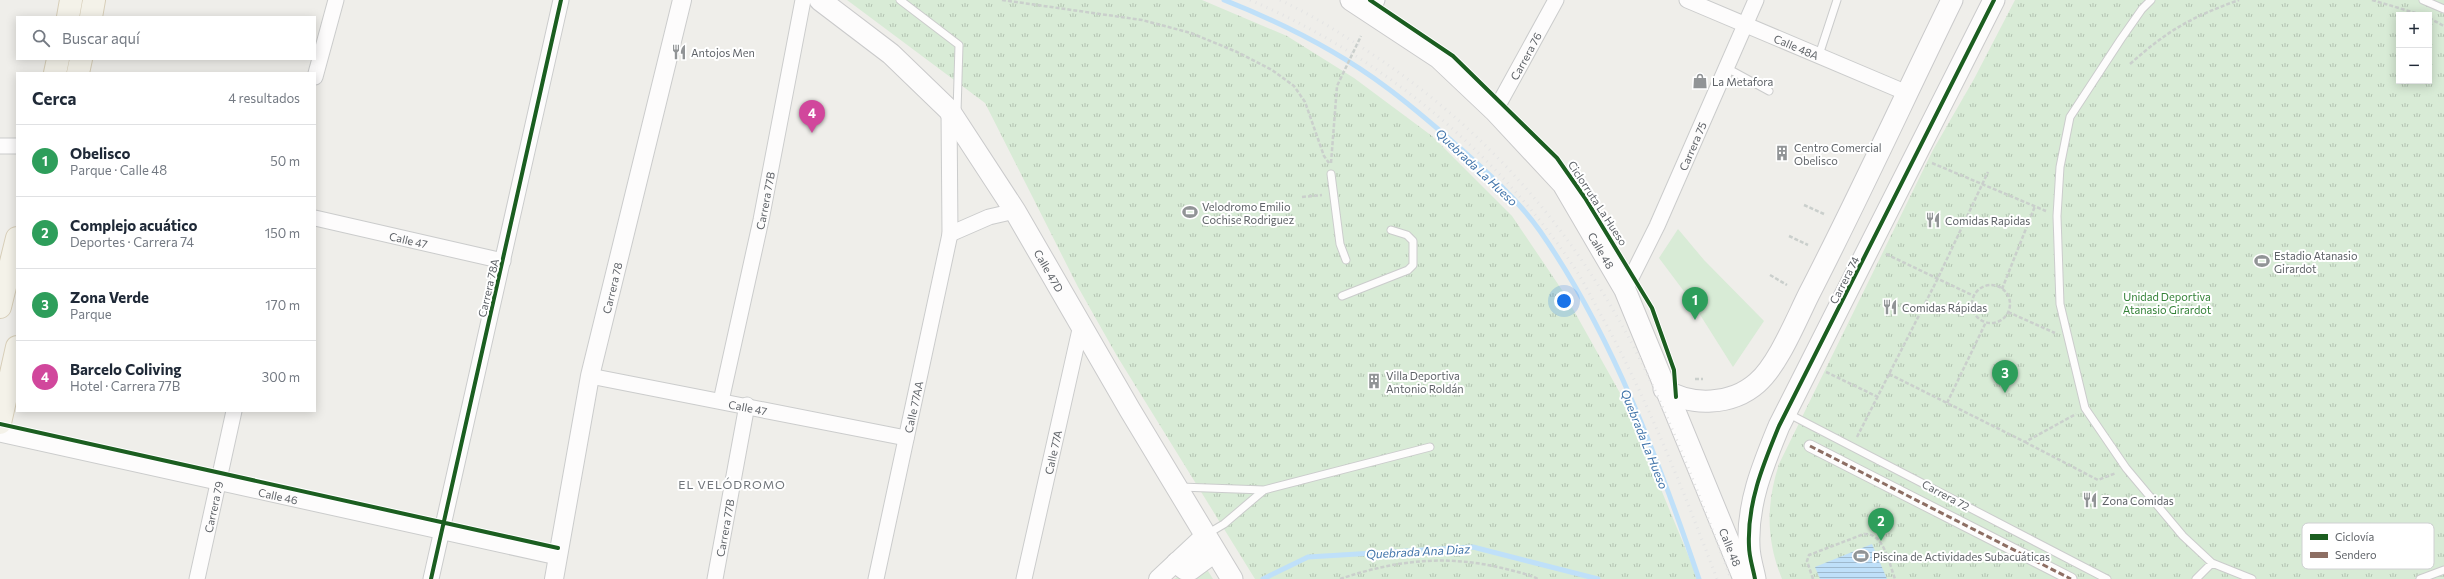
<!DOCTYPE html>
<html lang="es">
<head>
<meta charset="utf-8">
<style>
  :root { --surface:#fff; --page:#f2f2f3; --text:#1f2937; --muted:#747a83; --line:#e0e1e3; --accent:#919496 }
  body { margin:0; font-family:Commissioner,sans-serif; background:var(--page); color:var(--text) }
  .controls { position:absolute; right:12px; top:12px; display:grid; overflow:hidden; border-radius:0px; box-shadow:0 2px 10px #0003 }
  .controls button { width:36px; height:36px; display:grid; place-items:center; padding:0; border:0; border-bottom:1px solid var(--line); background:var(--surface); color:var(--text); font:20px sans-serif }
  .you { position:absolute; left:1564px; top:301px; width:14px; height:14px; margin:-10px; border:3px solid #fff; border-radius:50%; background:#1a73e8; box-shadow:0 0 0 6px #1a73e833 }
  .badge { display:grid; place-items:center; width:26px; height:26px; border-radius:50%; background:var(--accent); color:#fff; font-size:13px; font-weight:700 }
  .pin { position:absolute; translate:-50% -33px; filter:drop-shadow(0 1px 2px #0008) }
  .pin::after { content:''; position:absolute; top:21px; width:14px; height:12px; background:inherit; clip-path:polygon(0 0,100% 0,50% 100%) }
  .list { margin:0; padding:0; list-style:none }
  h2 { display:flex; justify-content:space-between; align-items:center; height:52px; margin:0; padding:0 16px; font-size:17px }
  h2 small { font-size:13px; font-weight:400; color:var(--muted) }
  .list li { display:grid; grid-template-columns:26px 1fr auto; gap:12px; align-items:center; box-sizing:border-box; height:72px; padding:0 16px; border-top:1px solid var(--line) }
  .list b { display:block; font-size:15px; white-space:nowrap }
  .list p { margin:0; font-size:13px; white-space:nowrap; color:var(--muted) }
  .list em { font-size:13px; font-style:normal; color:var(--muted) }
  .icon { flex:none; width:22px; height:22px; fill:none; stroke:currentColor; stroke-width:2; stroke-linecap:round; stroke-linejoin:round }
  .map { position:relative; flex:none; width:2444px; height:579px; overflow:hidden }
  .search { position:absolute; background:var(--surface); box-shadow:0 2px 10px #0003; left:16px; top:16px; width:300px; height:44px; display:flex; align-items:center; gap:10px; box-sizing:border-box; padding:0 14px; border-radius:0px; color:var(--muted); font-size:15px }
  .panel { position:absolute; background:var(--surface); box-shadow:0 2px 10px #0003; left:16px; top:72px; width:300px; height:340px; border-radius:0px }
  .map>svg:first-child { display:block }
  .grass { fill:#d8ebd6 }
  .park { fill:url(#park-tufts); fill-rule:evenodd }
  .water { fill:url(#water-rules) }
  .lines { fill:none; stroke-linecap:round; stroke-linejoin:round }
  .stream { stroke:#bfe0f9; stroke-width:5 }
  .service-casing { stroke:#cbcccc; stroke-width:9 }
  .pedestrian-casing { stroke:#cbcccc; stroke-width:13 }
  .minor-casing { stroke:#cbcccc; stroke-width:17 }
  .tertiary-casing { stroke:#cbcccc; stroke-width:20 }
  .secondary-casing { stroke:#cacacb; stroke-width:23 }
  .primary-casing { stroke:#d7ceb8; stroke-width:24 }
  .path { stroke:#cacfcc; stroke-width:2.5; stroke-dasharray:4 2; stroke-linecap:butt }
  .service { stroke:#fdfcfc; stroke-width:7 }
  .pedestrian { stroke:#fdfcfc; stroke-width:11 }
  .minor { stroke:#fdfcfc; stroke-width:15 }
  .tertiary { stroke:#fdfcfc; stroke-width:18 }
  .secondary { stroke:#fdfcfc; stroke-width:21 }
  .primary { stroke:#f4f2e9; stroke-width:22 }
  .rail { stroke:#e4e4e4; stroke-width:3; stroke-dasharray:1 5; stroke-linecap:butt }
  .quiet { stroke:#8d6e63; stroke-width:3; stroke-dasharray:6 3; stroke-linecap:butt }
  .cycleway-casing { stroke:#fff; stroke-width:6 }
  .cycleway { stroke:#1b5e20; stroke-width:4 }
  .labels { text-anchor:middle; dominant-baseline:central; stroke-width:4; stroke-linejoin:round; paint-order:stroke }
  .street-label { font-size:11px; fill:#5f6368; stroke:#fff }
  .poi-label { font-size:11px; fill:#5f6368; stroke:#fff; text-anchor:start }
  .park-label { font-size:11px; fill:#348238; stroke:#fff }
  .water-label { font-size:12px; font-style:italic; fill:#4174aa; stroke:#fff }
  .neighbourhood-label { font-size:12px; letter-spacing:1px; fill:#70757a; stroke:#fff }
  .key { fill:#fff; stroke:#cfd0d2; stroke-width:1 }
  .key-label { font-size:11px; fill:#5f6368 }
</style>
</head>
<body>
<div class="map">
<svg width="2444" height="579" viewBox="0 0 2444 579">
  <defs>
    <pattern id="park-tufts" width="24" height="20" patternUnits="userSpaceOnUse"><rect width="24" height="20" fill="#d8ebd6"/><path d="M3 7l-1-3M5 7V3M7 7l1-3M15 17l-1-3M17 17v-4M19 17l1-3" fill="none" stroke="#b2c2b1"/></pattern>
    <pattern id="water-rules" width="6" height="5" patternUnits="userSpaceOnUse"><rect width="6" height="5" fill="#bfe0f9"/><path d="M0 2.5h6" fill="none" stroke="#9eb9cd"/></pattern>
  </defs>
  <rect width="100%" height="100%" fill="#efeeea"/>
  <path class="grass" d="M1678 229 1704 260 1764 321 1733 367 1692 302 1659 258Z"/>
  <path class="park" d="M847 0H1202L1287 36 1354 78 1432 136 1512 216 1564 293 1625 402 1698 579H1255L1117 356 1078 287 985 103Z
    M2015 0H2444V579H1782C1766 540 1766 504 1779 464L1933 150 1974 79ZM2399 15H2429V81H2399Z
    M1203 563 1213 579H1174Z"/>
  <path class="water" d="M1872 544 1887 579H1820L1815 567Z"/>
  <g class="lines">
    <path class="stream" d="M1224 0C1280 22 1338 51 1386 87 1412 106 1437 128 1461 149 1489 174 1518 200 1540 231 1613 336 1658 459 1699 579
      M1263 579 1308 557 1473 547 1598 579"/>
    <g class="service-casing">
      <path id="service" d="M900 0 959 45 957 112
        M2151 0 2142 9 2121 39 2070 117 2060 167 2057 216 2060 304 2085 408 2126 468 2183 536 2212 563 2252 579
        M2423 0 2444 9
        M1819 55 1837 0
        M1725 67 1769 91
        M1331 174 1340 244 1346 260
        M1342 296 1408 270 1413 265V241L1407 235 1391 230
        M1787 413 2107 579
        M1180 487 1264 490 1430 447
        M1207 534 1224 524 1264 490
        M2196 579 2212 563
        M2420 579 2444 570"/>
    </g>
    <g class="pedestrian-casing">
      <path id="pedestrian" d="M1810 446 2071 579"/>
    </g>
    <g class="minor-casing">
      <g id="minor">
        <path id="s1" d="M1687 0 1907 93"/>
        <path d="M1372 12 1377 0"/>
        <path d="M315 77 336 0"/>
        <path id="s2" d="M1495 111 1556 0"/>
        <path d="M0 146H17"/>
        <path id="s3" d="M315 218 503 261"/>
        <path d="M950 234 989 217 1015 211"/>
        <path id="s4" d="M1625 290 1657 226 1756 0"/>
        <path id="s5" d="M590 376 906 438"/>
        <path id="s6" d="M721 401 761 220 803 0"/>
        <path id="s7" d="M0 434 557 557"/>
        <path id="s8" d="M197 579 234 411"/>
        <path d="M431 579 561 0"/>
        <path id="s9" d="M715 579 747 405"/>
        <path id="s10" d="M876 579 950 234 949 110"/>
        <path id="s11" d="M1024 579 1081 325"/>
      </g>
    </g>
    <g class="tertiary-casing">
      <g id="tertiary">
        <path id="s12" d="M554 579 590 376 682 0"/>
        <path d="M1158 579 1204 536"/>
      </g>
    </g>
    <g class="secondary-casing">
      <g id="secondary">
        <path id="s13" d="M820 0 891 54 949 110 1015 211 1130 410 1232 579"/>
        <path id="s14" d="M1351 0 1439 58 1495 111 1563 184 1625 290 1744 579"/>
        <path d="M1664 389C1691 407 1732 405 1757 383 1778 365 1796 320 1809 294 1859 197 1904 98 1952 0"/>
        <path d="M1177 563 1185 569H1191L1214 552"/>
        <path d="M1755 579C1753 568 1749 557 1749 546 1747 503 1763 465 1779 426L1994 0"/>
      </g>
    </g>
    <g class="primary-casing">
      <path id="primary" d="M68 17 71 0
        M91 17 94 0
        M55 73 58 59
        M78 73 81 59
        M0 307 17 238
        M0 423 17 347"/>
    </g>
    <path class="path" d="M1002 0 1142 20 1191 33 1237 52 1272 70 1294 86 1305 102 1324 156 1329 163
      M2372 0 2422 15
      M2429 18 2444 26
      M2130 64C2167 31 2191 17 2239 0
      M1331 163 1337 86 1361 36
      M1932 163 2046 211
      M1302 197 1322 195
      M1804 205 1824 214
      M1789 236 1808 245
      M1886 254 1974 296
      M1770 275 1787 285
      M1972 304a19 19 0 1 1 38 0a19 19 0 1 1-38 0Z
      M2002 289 2035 206
      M2008 312 2055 333
      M1826 372 1878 397
      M1889 374 2025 442 2076 414
      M1695 379H1703
      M1947 403 1986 322
      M1857 437 1937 280 1988 172
      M2025 442 2098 480 2116 473
      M1340 579C1396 560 1447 554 1506 569 1517 572 1528 574 1538 579
      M1813 579 1807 561 1809 555 1864 534C1884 533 1889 563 1895 579"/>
    <use href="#service" class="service"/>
    <use href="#pedestrian" class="pedestrian"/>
    <use href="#minor" class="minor"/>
    <use href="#tertiary" class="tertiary"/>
    <use href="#secondary" class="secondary"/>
    <use href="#primary" class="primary"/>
    <path class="rail" d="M1250 0C1379 55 1496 151 1574 267 1586 285 1595 305 1606 324 1650 406 1684 492 1717 579
      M1280 0C1312 15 1342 34 1372 54 1496 136 1588 247 1651 382 1681 446 1706 513 1731 579"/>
    <path class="quiet" d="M1810 446 2071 579"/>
    <g class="cycleway-casing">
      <path id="cycleway" d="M1370 0 1453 56 1557 158 1585 198 1652 308 1674 370 1676 397
        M0 424 558 548
        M431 579 561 0
        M1755 579C1753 568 1749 557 1749 546 1747 503 1763 465 1779 426L1994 0"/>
    </g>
    <use href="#cycleway" class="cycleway"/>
  </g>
  <defs>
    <g id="restaurant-bare" transform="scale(1.2)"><path d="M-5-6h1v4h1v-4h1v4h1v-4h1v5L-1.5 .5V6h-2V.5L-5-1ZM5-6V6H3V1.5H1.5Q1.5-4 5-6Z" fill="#919496" stroke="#fff" stroke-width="2.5" paint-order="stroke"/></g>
    <g id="shop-bare" transform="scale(1.2)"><path d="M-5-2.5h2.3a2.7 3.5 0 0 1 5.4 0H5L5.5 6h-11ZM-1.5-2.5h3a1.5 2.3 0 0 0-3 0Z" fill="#919496" stroke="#fff" stroke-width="2.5" paint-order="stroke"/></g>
    <g id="building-bare" transform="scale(1.2)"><path d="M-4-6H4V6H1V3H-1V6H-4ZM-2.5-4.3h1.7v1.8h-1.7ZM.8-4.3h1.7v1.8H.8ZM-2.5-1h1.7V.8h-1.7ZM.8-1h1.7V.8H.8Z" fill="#919496" stroke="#fff" stroke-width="2.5" paint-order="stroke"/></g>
    <g id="stadium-bare" transform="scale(1.2)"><path d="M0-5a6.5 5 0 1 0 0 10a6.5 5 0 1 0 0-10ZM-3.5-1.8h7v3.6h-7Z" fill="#919496" stroke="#fff" stroke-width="2.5" paint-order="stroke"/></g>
  </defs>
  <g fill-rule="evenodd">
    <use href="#restaurant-bare" x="679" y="52"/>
    <use href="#shop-bare" x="1700" y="81"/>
    <use href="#building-bare" x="1782" y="153"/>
    <use href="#stadium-bare" x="1190" y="212"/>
    <use href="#restaurant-bare" x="1933" y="220"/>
    <use href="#stadium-bare" x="2262" y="261"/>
    <use href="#restaurant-bare" x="1890" y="307"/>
    <use href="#building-bare" x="1374" y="381"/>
    <use href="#restaurant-bare" x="2090" y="500"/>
    <use href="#stadium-bare" x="1861" y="556"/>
  </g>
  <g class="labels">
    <g class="street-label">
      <text stroke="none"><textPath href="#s1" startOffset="119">Calle 48A</textPath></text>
      <text stroke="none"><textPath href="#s2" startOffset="63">Carrera 76</textPath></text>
      <text stroke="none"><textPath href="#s4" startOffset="159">Carrera 75</textPath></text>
      <text stroke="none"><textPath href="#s6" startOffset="205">Carrera 77B</textPath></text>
      <text transform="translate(1598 203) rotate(57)">Ciclorruta La Hueso</text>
      <text stroke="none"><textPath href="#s3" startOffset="96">Calle 47</textPath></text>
      <text stroke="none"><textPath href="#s14" startOffset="359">Calle 48</textPath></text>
      <text stroke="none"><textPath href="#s13" startOffset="359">Calle 47D</textPath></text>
      <text transform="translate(1844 280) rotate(-63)">Carrera 74</text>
      <text transform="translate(488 288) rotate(-77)">Carrera 78A</text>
      <text stroke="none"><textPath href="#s12" startOffset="297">Carrera 78</textPath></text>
      <text stroke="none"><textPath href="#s5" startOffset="161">Calle 47</textPath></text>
      <text stroke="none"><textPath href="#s10" startOffset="176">Calle 77AA</textPath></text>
      <text stroke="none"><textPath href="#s11" startOffset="130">Calle 77A</textPath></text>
      <text stroke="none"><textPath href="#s7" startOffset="285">Calle 46</textPath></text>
      <text transform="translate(1946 495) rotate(28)">Carrera 72</text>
      <text stroke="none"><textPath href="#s8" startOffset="74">Carrera 79</textPath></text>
      <text stroke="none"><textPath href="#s9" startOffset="52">Carrera 77B</textPath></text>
      <text stroke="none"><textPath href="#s14" startOffset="683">Calle 48</textPath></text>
    </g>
    <g class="poi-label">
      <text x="691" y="52">Antojos Men</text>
      <text x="1712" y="81">La Metafora</text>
      <text x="1794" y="147">Centro Comercial<tspan x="1794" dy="13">Obelisco</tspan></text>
      <text x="1202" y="206">Velodromo Emilio<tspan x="1202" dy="13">Cochise Rodriguez</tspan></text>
      <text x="1945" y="220">Comidas Rapidas</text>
      <text x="2274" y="255">Estadio Atanasio<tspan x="2274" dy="13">Girardot</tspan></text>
      <text x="1902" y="307">Comidas Rápidas</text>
      <text x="1386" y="375">Villa Deportiva<tspan x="1386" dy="13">Antonio Roldán</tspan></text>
      <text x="2102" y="500">Zona Comidas</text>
      <text x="1873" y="556">Piscina de Actividades Subacuáticas</text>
    </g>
    <g class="park-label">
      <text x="2167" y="296">Unidad Deportiva<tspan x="2167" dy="13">Atanasio Girardot</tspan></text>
    </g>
    <g class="water-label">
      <text transform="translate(1477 167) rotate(43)">Quebrada La Hueso</text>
      <text transform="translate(1645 439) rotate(68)">Quebrada La Hueso</text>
      <text transform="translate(1418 551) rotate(-3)">Quebrada Ana Diaz</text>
    </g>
    <g class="neighbourhood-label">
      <text x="732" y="484">EL VELÓDROMO</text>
    </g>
  </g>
  <rect x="2302" y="523" width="132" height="46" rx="6" class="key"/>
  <rect x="2310" y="534" width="18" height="6" fill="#1b5e20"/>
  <rect x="2310" y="552" width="18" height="6" fill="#8d6e63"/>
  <g class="key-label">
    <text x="2335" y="541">Ciclovía</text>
    <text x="2335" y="559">Sendero</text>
  </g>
</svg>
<div class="controls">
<button>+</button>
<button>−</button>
</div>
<div class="you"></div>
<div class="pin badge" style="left:1695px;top:320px;background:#2e9e5b">1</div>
<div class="pin badge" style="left:1881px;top:541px;background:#2e9e5b">2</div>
<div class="pin badge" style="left:2005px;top:393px;background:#2e9e5b">3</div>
<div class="pin badge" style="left:812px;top:133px;background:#d1479c">4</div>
<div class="search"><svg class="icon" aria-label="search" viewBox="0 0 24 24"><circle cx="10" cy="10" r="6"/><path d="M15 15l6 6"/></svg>Buscar aquí</div>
<section class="panel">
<h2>Cerca<small>4 resultados</small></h2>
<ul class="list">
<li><span class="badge" style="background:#2e9e5b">1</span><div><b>Obelisco</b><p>Parque · Calle 48</p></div><em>50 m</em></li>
<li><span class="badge" style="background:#2e9e5b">2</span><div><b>Complejo acuático</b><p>Deportes · Carrera 74</p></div><em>150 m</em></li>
<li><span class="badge" style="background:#2e9e5b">3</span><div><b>Zona Verde</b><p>Parque</p></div><em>170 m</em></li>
<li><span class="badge" style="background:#d1479c">4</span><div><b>Barcelo Coliving</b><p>Hotel · Carrera 77B</p></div><em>300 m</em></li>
</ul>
</section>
</div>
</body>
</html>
